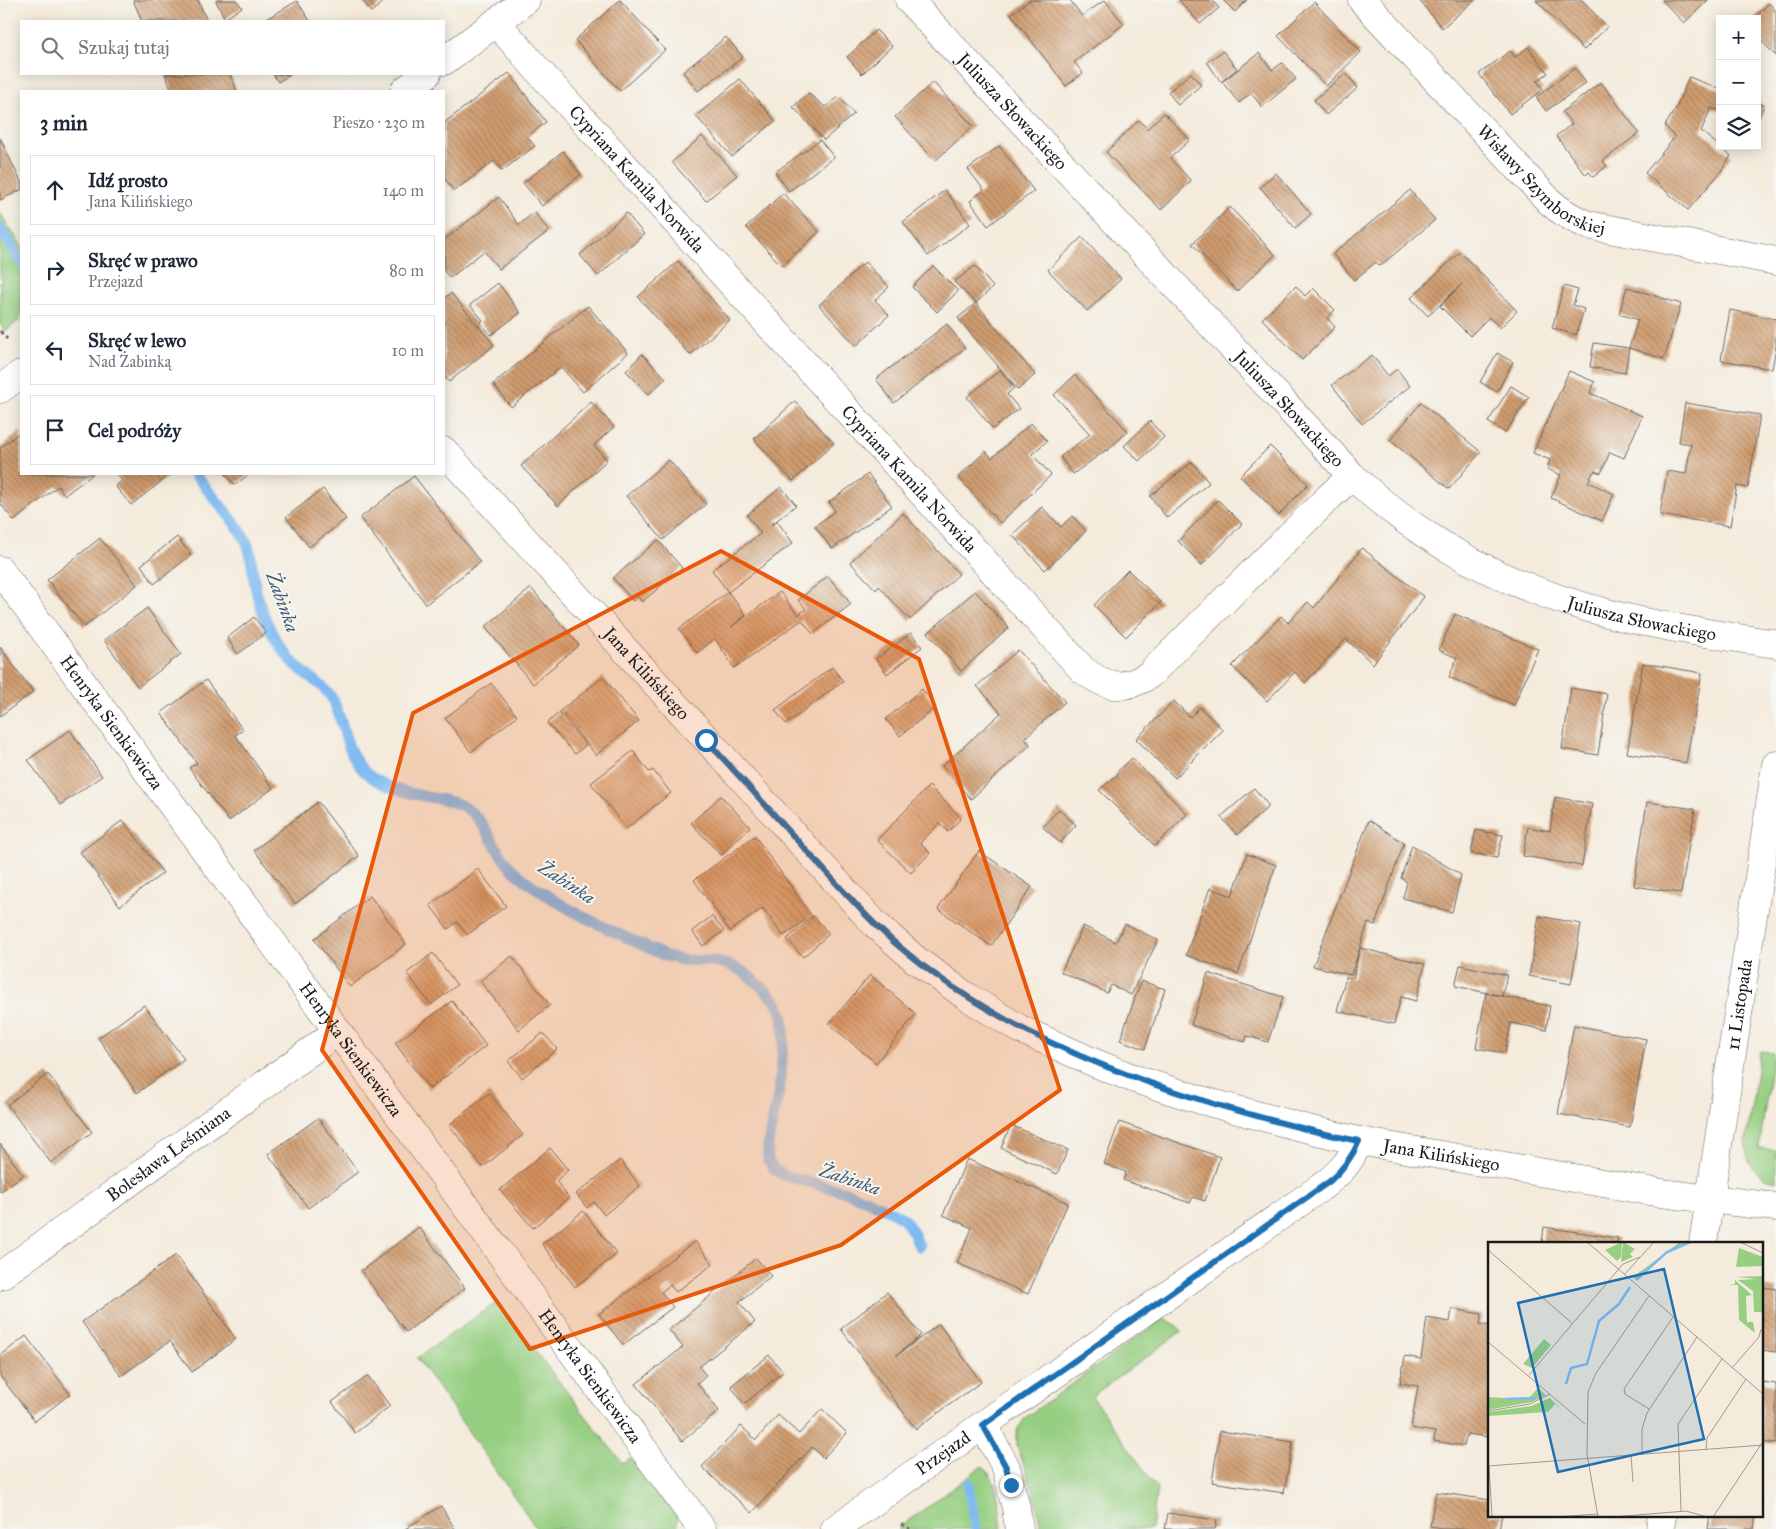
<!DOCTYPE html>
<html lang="pl">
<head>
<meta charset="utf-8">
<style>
  :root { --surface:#fff; --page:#f6f6f7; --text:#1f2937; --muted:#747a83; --line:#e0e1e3 }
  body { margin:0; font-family:"IM FELL Great Primer",serif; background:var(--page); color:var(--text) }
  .controls { position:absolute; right:15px; top:15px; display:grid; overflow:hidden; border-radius:0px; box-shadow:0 2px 12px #0003 }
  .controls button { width:45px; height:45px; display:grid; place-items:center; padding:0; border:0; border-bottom:1px solid var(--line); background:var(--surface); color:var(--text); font:25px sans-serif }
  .stop { position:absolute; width:15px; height:15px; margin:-11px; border:4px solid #1f6fb2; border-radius:50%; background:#fff }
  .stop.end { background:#1f6fb2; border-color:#fff; box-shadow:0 1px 5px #0008 }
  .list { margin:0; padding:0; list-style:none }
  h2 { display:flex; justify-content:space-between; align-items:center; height:65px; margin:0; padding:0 20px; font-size:21px }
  h2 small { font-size:16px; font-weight:400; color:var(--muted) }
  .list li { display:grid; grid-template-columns:32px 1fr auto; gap:15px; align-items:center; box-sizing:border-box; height:70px; margin:0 10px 10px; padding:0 10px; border:1px solid var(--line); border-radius:0px }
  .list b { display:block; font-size:19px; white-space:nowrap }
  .list p { margin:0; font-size:16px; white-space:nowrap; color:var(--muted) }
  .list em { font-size:16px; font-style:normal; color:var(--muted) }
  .icon { flex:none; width:28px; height:28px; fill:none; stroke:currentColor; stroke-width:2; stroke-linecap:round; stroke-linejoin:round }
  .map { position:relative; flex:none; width:1776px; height:1529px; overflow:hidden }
  .search { position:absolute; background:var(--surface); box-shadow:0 2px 12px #0003; left:20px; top:20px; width:425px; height:55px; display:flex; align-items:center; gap:12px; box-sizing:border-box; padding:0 18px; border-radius:0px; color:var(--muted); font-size:19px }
  .panel { position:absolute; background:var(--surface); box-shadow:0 2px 12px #0003; left:20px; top:90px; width:425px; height:385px; border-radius:0px }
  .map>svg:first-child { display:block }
  .grass { fill:#97cf82; stroke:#5a764f }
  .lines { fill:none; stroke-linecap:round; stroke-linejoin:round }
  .stream { stroke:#7fbaf1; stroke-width:11 }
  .building { fill:url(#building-back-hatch) }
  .minor-casing { stroke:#68645f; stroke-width:29 }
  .tertiary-casing { stroke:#68645f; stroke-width:29 }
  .path { stroke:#68645f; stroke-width:3; stroke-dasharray:4 4; stroke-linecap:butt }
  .minor { stroke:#fff; stroke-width:28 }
  .tertiary { stroke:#fff; stroke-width:28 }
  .route { stroke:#1f6fb2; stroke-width:6 }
  .marked { fill:#e8590c; fill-opacity:0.2; stroke:#e8590c; stroke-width:4; stroke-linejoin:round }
  .labels { text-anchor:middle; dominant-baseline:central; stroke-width:4; stroke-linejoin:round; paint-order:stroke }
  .street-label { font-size:18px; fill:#1c1c1c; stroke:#f6f6f2 }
  .water-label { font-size:19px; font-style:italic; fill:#445b71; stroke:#f6f6f2 }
  .inset-river { fill:none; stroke:#7fbaf1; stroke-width:2.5 }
  .inset-road { fill:none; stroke:#9e988f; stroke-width:1 }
  .view { fill:#1f6fb2; fill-opacity:0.15; stroke:#1f6fb2; stroke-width:2.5 }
  .inset-edge { fill:none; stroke:#1c1c1c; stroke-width:2.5 }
</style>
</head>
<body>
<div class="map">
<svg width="1776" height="1529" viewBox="0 0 1776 1529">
  <defs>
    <pattern id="building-back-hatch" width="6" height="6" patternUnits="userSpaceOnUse" patternTransform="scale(1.25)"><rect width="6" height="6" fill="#cf9c6f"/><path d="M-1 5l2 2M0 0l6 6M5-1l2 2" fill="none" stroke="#a77e5a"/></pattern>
  </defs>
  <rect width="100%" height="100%" fill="#f6f6f2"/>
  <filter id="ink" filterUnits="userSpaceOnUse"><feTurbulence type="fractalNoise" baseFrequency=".02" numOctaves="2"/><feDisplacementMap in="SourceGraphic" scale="10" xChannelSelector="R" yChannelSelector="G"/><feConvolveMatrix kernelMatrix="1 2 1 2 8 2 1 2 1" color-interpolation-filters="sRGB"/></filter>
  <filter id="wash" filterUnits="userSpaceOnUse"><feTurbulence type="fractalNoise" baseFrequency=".0096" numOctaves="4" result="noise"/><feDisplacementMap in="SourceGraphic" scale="20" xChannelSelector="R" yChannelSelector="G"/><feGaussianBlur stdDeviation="1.12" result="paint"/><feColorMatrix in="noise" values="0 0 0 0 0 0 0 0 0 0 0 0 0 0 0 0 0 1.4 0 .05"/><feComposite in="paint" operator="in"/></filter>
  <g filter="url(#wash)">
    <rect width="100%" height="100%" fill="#f4ebdc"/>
    <path class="grass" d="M0 213 21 245V319L5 331 0 324V283L3 281 0 277Z
      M1760 1051 1773 1053 1759 1149 1776 1150V1181C1757 1178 1745 1162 1746 1143Z
      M497 1302 623 1464 630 1458 677 1517 678 1529H537L417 1358Z
      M1164 1318 1176 1325 1182 1331 1092 1396 1157 1489 1151 1529H1041L1034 1493 1017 1446V1430L1026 1417Z
      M982 1466C1000 1480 999 1508 1002 1529H898Z"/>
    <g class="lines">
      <path class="stream" d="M0 227 21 263
        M195 474C210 495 237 521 247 543 252 554 252 569 254 580 257 600 265 620 274 637 283 652 293 664 306 674 316 682 327 688 333 700 345 724 343 746 362 769 376 785 403 792 423 796 435 799 448 799 460 805 487 817 493 852 514 871 558 909 614 931 665 956L682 960 713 961 726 964 744 972 764 989 776 1001 783 1016 784 1037 779 1091 768 1144V1160L774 1169 786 1176 842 1191 867 1200 886 1209 903 1218 913 1232 919 1246
        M968 1484 976 1529"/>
    </g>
    <g id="blocks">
      <path class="building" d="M133 0H198L207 21H142Z
        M218 0H236L242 7 225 19 216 1Z
        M362 0H386L371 12Z
        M620 0 665 50 620 91 575 40Z
        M1030 0H1070L1082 16 1105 0 1124 24 1074 62 1083 73 1066 86 1011 14Z
        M1179 0H1212L1219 8 1200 24Z
        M1223 0H1247L1235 12Z
        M1419 0H1475L1442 28Z
        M1536 0H1582L1607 27 1584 50Z
        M1662 0H1708L1684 23Z
        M297 1 310 21H263Z
        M1314 2 1361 52 1326 86 1278 36Z
        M1769 3 1776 11V56L1757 36V19H1753Z
        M876 30 892 46 862 74 847 57Z
        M726 37 743 57 698 91 683 72Z
        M1528 47 1548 73 1537 81 1543 89 1510 114 1479 74 1510 51 1515 57Z
        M1223 51 1237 69 1221 82 1207 62Z
        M1259 53 1272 70 1282 63 1296 79 1262 107 1251 93 1239 103 1222 82Z
        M1575 68 1586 83 1546 111 1536 97Z
        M509 73 546 122 527 137 535 146 502 171 494 161 454 191 444 178V123Z
        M1191 73 1201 85 1178 105 1168 92Z
        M1346 73 1358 88 1326 115 1314 100Z
        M165 74H230L237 91H172Z
        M273 74H291L278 82Z
        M1689 77 1720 89V111L1711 108 1701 131 1731 156 1719 174 1688 210 1645 173 1675 137 1665 126 1677 106Z
        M740 79 775 121 732 157 696 116Z
        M933 82 973 126 935 161 895 117Z
        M1601 82 1639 133 1603 161 1607 166 1593 177 1589 172 1586 175 1556 136 1572 124 1562 112Z
        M808 93 825 107 839 97 854 114 824 140 793 107Z
        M1757 103 1764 105 1757 124Z
        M1164 113 1190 140 1170 158 1191 181 1161 210 1106 152 1139 120 1147 129Z
        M702 136 737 175 706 201 672 162Z
        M0 138 21 182V190L0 200Z
        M820 140 834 157 789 191 775 172Z
        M999 146 1034 191 988 226 970 201 984 190 968 169Z
        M563 151 581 174 542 206 523 183Z
        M1276 173 1311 214 1295 228 1260 187Z
        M945 190 970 224 928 256 903 222Z
        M1410 190 1435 220 1380 266 1376 262 1354 280 1333 254Z
        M783 193 819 232 782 266 746 227Z
        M499 197 519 225 534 212 549 231 499 269 484 251 450 278 444 271V240Z
        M1230 207 1275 255 1237 291 1192 244Z
        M626 213 644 234 598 276 580 255Z
        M1082 237 1121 279 1087 311 1048 270Z
        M1460 252 1517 311 1500 328 1489 317 1470 336 1440 306 1462 284 1428 316 1411 298Z
        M678 261 730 320 690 355 638 297Z
        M865 262 889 287 875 300 889 315 856 346 819 305Z
        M933 266 958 291 937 312 912 287Z
        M975 266 993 287 976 303 954 282Z
        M498 283 520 313 491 335 480 322 483 320 470 305Z
        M1296 286 1305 296 1313 288 1335 310 1327 318 1335 327 1302 360 1262 319Z
        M1564 286 1578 290 1573 305 1584 309 1576 335 1552 328Z
        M1627 287 1681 304 1664 359 1629 348 1625 373 1590 367 1594 343 1629 348 1638 320 1619 314Z
        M451 293 494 345 449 382 444 376V298Z
        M976 303 1035 375 1018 390 958 318Z
        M588 306 628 353 583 392 561 367 511 407 493 384Z
        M1730 310 1776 319V347L1772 369 1721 360Z
        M947 324 965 348 894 403 876 379Z
        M1497 353 1513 362 1497 392 1480 382Z
        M642 354 666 378 649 394 626 371Z
        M1372 355 1388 376 1397 369 1410 386 1362 424 1332 385Z
        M1000 370 1014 388 1007 394 1019 409 993 429 967 397Z
        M1569 371 1595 382 1590 393 1642 416 1624 458 1610 452 1601 473 1594 471 1588 482 1614 494 1602 521 1551 498 1561 475 1547 469 1550 460 1533 453Z
        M1075 375 1128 431 1107 451 1106 450 1073 474 1060 457 1090 434 1054 395Z
        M1511 386 1529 397 1505 433 1488 422Z
        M795 401 834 443 793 481 754 439Z
        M591 402 614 427 594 445 607 460 558 506 521 466Z
        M1421 403 1481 452 1449 489 1390 440Z
        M1685 403 1760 415 1748 488 1737 486 1730 526 1660 515 1667 471 1686 474 1691 444 1679 442Z
        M1150 421 1164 437 1139 461 1124 446Z
        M1031 423 1047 441 1032 454 1051 475 1000 523 958 477 986 451 992 458Z
        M21 431V474H93L65 495 58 486 14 521 0 503V448Z
        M1270 446 1308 484 1279 515 1240 476Z
        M669 460 706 504 663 540 626 496Z
        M1192 462 1209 483 1167 518 1150 496Z
        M116 474H171L131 505 115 486 122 481Z
        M225 474H249L235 485Z
        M868 474 892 506 832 549 815 526 835 511 829 502Z
        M414 476 480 562 426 604 360 518Z
        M781 487 796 505 771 525 777 521 793 543 728 592 746 615 731 627 780 592 798 615 806 609 798 600 828 576 851 604 813 634 802 620 734 668 715 639 697 653 679 629 728 592 712 570 761 533 747 515Z
        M323 489 346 519 309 547 286 517Z
        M1218 500 1242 524 1202 565 1178 541Z
        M1042 507 1061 527 1072 516 1086 531 1045 570 1012 535Z
        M903 513 959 574 910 620 879 586 876 590 850 562Z
        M177 537 191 555 154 584 141 565Z
        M100 538 137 585 84 627 47 580Z
        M658 540 682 568 642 602 638 597 633 601 613 578Z
        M1362 548 1424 597 1373 664 1346 639 1305 683 1295 672 1267 701 1232 666 1281 616 1288 623 1308 602 1314 608Z
        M1128 570 1161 602 1126 637 1094 605Z
        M531 588 579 645 533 684 485 627Z
        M975 591 1009 628 961 671 928 633Z
        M147 608 181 654 138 687 104 640Z
        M1455 614 1538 649 1514 705 1449 677 1457 658 1439 650Z
        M254 617 266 633 238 654 227 638Z
        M911 633 922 647 887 674 876 659Z
        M0 647 33 692 0 716Z
        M1018 650 1065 702 1025 738 1030 745 971 799 942 766 1001 713 977 686Z
        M1643 663 1702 673 1686 763 1627 753Z
        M832 667 843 681 786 724 775 710Z
        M603 677 639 721 596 755 560 711Z
        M206 680 243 730 235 735 273 788 229 821 189 768 197 763 161 713Z
        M491 683 517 716 471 752 445 718Z
        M1571 688 1607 694 1598 755 1562 749Z
        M922 689 936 707 900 736 886 719Z
        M1174 701 1190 717 1200 707 1223 730 1175 778 1136 739Z
        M559 713 586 745 575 754 547 723Z
        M70 730 102 776 60 805 28 760Z
        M633 751 649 772 653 770 671 793 626 829 591 783Z
        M1132 758 1187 814 1155 846 1099 790 1118 774 1117 772Z
        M929 786 961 818 948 832 940 823 920 843 930 853 911 873 877 840Z
        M1254 788 1269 806 1237 835 1221 817Z
        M721 796 750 827 721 855 691 823Z
        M1555 797 1592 804 1582 866 1523 856 1528 827 1550 831Z
        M318 802 359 856 295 904 254 850Z
        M1647 802 1695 809 1681 893 1634 886Z
        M1059 809 1076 825 1060 843 1043 827Z
        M123 820 163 873 120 906 80 852Z
        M1369 820 1404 843 1375 925 1368 923 1351 975 1313 966Z
        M1476 830 1503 835 1497 858 1471 853Z
        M755 836 812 916 783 936 763 908 730 931 694 880Z
        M1412 845 1461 875 1452 912 1403 898 1407 882 1401 878Z
        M979 851 1032 887 991 946 938 909Z
        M1247 854 1276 865 1238 974 1186 955 1210 888 1232 896Z
        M478 869 506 906 467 935 457 922 448 929 430 905Z
        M370 896 406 944 350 987 314 939Z
        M712 916 724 931 703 946 692 931Z
        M814 916 829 934 803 957 787 939Z
        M1539 916 1581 924 1571 984 1529 976Z
        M1125 924 1158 940 1131 995 1111 985 1107 993 1061 972 1083 926 1116 942Z
        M1360 948 1425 964 1416 1001 1401 997 1394 1024 1337 1011 1346 977 1353 978Z
        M433 953 457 985 431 1005 407 973Z
        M512 956 550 1005 519 1030 480 981Z
        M1460 965 1507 975 1502 996 1455 986Z
        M1208 973 1283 997 1268 1042 1247 1036 1245 1042 1191 1025Z
        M870 975 916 1014 876 1063 829 1024Z
        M1141 981 1165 989 1145 1049 1120 1040Z
        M1486 993 1550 1006 1546 1030 1511 1023 1505 1053 1476 1048Z
        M452 1001 486 1046 429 1089 395 1043Z
        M144 1005 184 1059 137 1093 98 1038Z
        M1574 1025 1646 1039 1630 1127 1558 1114Z
        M543 1033 557 1049 522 1078 508 1061Z
        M48 1074 92 1132 51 1163 7 1105Z
        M489 1093 523 1135 483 1167 449 1125Z
        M318 1118 358 1172 308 1208 268 1154Z
        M1119 1122 1220 1157 1205 1201 1193 1197 1190 1203 1123 1180 1126 1172 1104 1164Z
        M1011 1125 1068 1150 1057 1174 1001 1148Z
        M0 1144 23 1175 0 1192Z
        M550 1148 568 1170 556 1181 569 1198 533 1228 500 1190Z
        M967 1159 1068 1203 1028 1294 957 1263 972 1228 943 1215Z
        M620 1160 640 1186 604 1215 594 1202 587 1208 576 1194Z
        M583 1211 617 1254 575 1287 542 1244Z
        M419 1227 465 1288 406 1332 361 1271Z
        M1544 1227 1618 1238 1617 1243H1542Z
        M695 1241 713 1264 676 1292 670 1285 661 1292 673 1307 623 1345 599 1314Z
        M176 1255 236 1339 192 1372 170 1341 121 1376 82 1322Z
        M756 1258 771 1276 739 1302 755 1322 699 1367 706 1375 697 1383 719 1411 682 1441 636 1384 683 1347 669 1330Z
        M1762 1287 1776 1289V1352L1762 1350Z
        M887 1292 921 1335 896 1356 939 1324 981 1382 916 1429 841 1329Z
        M1452 1309 1482 1314 1480 1324 1490 1326V1421L1487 1437 1467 1434 1464 1446 1434 1441 1435 1432 1411 1428 1418 1386 1400 1383 1405 1356 1421 1359 1427 1318 1450 1322Z
        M26 1336 70 1394 35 1421 0 1376V1356Z
        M769 1355 783 1372 744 1404 731 1386Z
        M368 1376 390 1406 355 1433 332 1402Z
        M1762 1382 1776 1384V1444L1762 1442Z
        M822 1409 847 1433 823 1458 812 1447 752 1513 702 1467 741 1426 756 1440 778 1415 799 1434Z
        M1220 1431 1293 1442 1284 1493 1212 1482Z
        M1436 1492 1490 1500V1515H1502L1499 1529H1441V1528L1430 1526Z
        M441 1506 455 1529H405Z
        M1168 1513 1217 1520 1215 1529H1165Z
        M1710 1515H1756L1754 1529H1708Z"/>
    </g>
  </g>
  <g filter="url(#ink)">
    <use href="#blocks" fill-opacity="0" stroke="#68645f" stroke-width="1"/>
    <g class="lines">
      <g class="minor-casing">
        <g id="minor">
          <path id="s1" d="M909 0 1352 476C1425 545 1515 590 1611 614 1665 628 1721 635 1776 644"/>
          <path id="s2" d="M1362 0 1549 201C1561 212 1573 219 1588 225L1776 261"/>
          <path id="s3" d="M496 22 535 67 1083 670C1107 688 1124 691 1149 675L1329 497 1352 476"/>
          <path id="s4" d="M444 451 874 923 916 960 966 996 1020 1029 1095 1063 1135 1079 1201 1100 1304 1128 1359 1141 1661 1193 1776 1207"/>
          <path id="s5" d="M0 570 702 1529"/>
          <path id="s6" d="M0 1276 337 1032"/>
          <path d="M983 1425 1006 1467 1016 1508 1019 1529"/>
          <path id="s7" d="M835 1529 1320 1188C1339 1174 1350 1163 1359 1141"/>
        </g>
      </g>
      <g class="tertiary-casing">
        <g id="tertiary">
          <path d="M444 61 526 0"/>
          <path d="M404 91 427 74"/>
          <path d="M0 389 21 374"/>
          <path id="s8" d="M1703 1243 1776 765"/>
          <path d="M1660 1529 1662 1515"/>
        </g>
      </g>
      <path class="path" d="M0 331 7 339
        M901 1524 910 1529"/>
      <use href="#minor" class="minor"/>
      <use href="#tertiary" class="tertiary"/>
    </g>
  </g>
  <g class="lines" filter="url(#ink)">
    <path class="route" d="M706 740C743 780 779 820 815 860 841 888 866 918 895 943 991 1025 1101 1070 1221 1106 1266 1119 1312 1132 1359 1141 1352 1158 1343 1169 1330 1181L983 1425 1006 1467 1011 1485"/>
  </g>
  <path class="marked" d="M721 551 919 659 1060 1090 841 1245 530 1349 322 1050 413 713Z"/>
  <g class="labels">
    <g class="street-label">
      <text stroke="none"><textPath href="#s1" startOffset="152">Juliusza Słowackiego</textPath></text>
      <text stroke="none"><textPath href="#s2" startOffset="256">Wisławy Szymborskiej</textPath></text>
      <text stroke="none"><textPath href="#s3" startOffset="211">Cypriana Kamila Norwida</textPath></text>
      <text stroke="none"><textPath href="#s1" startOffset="558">Juliusza Słowackiego</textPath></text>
      <text stroke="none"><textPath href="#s3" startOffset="616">Cypriana Kamila Norwida</textPath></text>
      <text stroke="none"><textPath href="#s1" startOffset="978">Juliusza Słowackiego</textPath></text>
      <text stroke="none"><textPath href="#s4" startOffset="301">Jana Kilińskiego</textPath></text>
      <text stroke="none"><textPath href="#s5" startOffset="189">Henryka Sienkiewicza</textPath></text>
      <text stroke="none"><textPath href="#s8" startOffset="241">11 Listopada</textPath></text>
      <text stroke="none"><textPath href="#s5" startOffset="594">Henryka Sienkiewicza</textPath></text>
      <text stroke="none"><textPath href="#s6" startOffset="208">Bolesława Leśmiana</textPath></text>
      <text stroke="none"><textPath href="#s4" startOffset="1261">Jana Kilińskiego</textPath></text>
      <text stroke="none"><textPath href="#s5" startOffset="999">Henryka Sienkiewicza</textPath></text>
      <text stroke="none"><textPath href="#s7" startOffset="132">Przejazd</textPath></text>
    </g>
    <g class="water-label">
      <text transform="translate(283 602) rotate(70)">Żabinka</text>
      <text transform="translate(567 882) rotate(33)">Żabinka</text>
      <text transform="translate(850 1179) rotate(19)">Żabinka</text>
    </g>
  </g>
  <g transform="translate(1488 1242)">
    <rect width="275" height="275" fill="#f4ebdc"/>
    <path d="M134 0 133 15 129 19 117 8ZM135 0 147 7 142 12 145 15 133 20ZM192 0H205L178 12 149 39 145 35ZM251 6 275 15V24L248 25ZM275 34V70H266L265 49 250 38 269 37 248 35ZM247 38 264 53 258 54 259 80H265L267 91 251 78 250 43H241L247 42ZM56 97 63 103 44 126 35 122ZM50 146 58 153 44 160 0 168V155L34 157 41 156ZM62 156 75 169 67 162 60 170 0 174V170L43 164Z" fill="#97cf82"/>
    <path class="inset-river" d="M149 37 179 10 202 0M78 142 83 126 99 122 111 79 131 62 142 45M17 157 48 156"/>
    <path class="inset-road" d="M99 0 275 152M252 0 275 11M0 8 85 82M136 33 166 0M0 100 97 182M244 126 271 95 273 87M41 133 135 22 152 15M161 167 137 152 136 147 185 75M0 169 42 162 62 152M218 208 219 196 258 137M143 213 145 240M154 213V187L159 171 209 95M0 224 275 203M1 224 4 275M193 269 190 182 234 117M69 275 109 272M110 275 99 212 100 150 108 131 161 54M125 275 198 269 219 275M225 275 274 201"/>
    <path class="view" d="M176 27 216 197 70 230 30 61Z"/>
    <rect width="275" height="275" class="inset-edge"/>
  </g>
</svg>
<div class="controls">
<button>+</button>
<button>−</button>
<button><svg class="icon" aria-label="layers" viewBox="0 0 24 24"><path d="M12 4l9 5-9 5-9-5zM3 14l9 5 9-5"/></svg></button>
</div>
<div class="stop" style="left:706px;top:740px"></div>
<div class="stop end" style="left:1011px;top:1485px"></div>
<div class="search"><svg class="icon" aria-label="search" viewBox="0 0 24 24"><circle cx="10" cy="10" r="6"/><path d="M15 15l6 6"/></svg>Szukaj tutaj</div>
<section class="panel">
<h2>3 min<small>Pieszo · 230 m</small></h2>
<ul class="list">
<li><svg class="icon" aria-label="ahead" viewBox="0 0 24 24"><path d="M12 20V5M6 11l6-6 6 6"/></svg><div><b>Idź prosto</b><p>Jana Kilińskiego</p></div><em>140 m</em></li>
<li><svg class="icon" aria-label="right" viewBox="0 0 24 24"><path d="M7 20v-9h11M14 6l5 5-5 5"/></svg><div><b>Skręć w prawo</b><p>Przejazd</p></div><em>80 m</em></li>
<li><svg class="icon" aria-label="left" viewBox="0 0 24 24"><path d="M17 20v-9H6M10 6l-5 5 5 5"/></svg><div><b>Skręć w lewo</b><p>Nad Żabinką</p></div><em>10 m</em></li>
<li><svg class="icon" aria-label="arrive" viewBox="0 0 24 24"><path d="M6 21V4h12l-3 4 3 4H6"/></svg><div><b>Cel podróży</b></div></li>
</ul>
</section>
</div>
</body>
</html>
